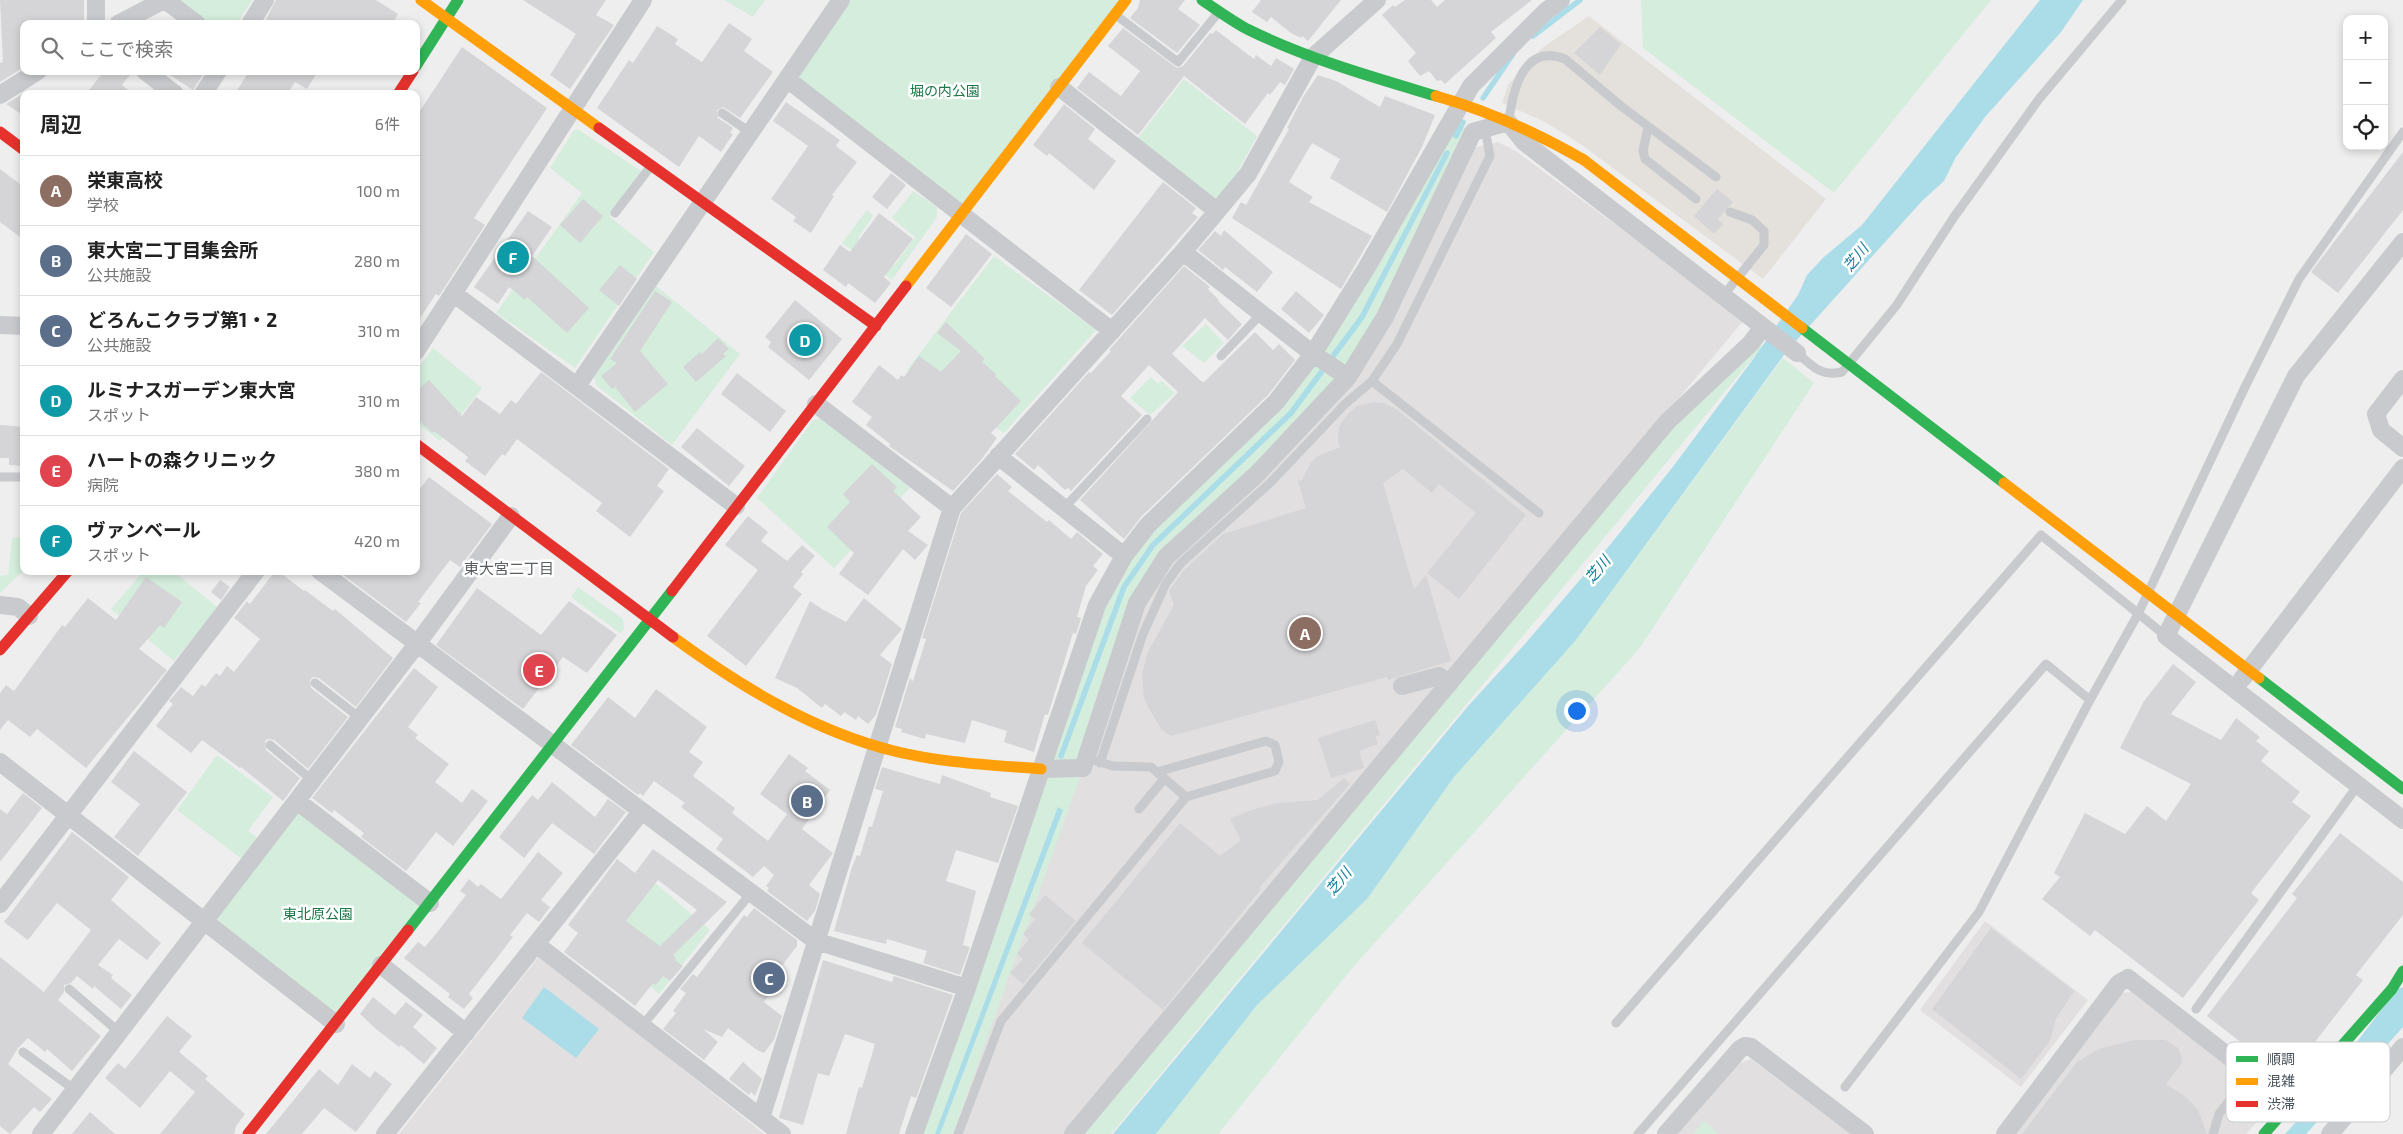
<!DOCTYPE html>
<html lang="ja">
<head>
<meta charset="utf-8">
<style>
  :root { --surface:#fff; --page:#f6f6f6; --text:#222; --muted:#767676; --line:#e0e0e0; --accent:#d93025 }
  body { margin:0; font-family:"Exo 2","Noto Sans JP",sans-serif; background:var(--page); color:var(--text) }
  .controls { position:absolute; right:15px; top:15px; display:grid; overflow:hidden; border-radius:10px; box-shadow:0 2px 8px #0003 }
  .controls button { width:45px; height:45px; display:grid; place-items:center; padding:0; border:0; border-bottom:1px solid var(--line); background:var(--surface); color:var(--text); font:25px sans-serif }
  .you { position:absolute; left:1576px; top:710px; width:18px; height:18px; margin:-12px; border:4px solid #fff; border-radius:50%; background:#1a73e8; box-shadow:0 0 0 8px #1a73e833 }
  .badge { display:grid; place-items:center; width:32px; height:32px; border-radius:50%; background:var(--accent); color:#fff; font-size:16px; font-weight:700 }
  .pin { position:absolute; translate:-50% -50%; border:2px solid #fff; box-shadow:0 1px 5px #0006 }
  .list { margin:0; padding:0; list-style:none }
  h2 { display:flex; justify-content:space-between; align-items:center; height:65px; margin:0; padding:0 20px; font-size:21px }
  h2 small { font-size:16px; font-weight:400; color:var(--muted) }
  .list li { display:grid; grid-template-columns:32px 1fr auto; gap:15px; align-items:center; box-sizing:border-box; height:70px; padding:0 20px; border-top:1px solid var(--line) }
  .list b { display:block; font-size:19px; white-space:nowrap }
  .list p { margin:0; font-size:16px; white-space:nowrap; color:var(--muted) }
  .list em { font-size:16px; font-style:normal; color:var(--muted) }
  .icon { flex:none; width:28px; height:28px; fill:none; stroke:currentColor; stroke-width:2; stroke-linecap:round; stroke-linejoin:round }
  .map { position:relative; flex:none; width:2403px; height:1134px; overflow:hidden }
  .search { position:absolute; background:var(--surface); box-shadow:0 2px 8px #0003; left:20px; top:20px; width:400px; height:55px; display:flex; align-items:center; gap:12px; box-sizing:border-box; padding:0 18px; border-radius:10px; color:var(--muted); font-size:19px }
  .panel { position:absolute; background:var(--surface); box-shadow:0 2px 8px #0003; left:20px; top:90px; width:400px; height:485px; border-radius:10px }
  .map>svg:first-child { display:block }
  .commercial { fill:#e4e1dc }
  .education { fill:#e1dfdf }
  .green { fill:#d4eddc }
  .water { fill:#aadde8 }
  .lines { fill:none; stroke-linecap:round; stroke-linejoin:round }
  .stream { stroke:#aadde8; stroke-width:5.5 }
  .canal { stroke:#aadde8; stroke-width:19 }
  .building { fill:#d5d5d7; fill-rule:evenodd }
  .lane { stroke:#c8cacd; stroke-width:9 }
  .street { stroke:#c8cacd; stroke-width:18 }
  .fast { stroke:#30b455; stroke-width:11 }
  .slow { stroke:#ff9f0a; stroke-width:11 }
  .jam { stroke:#e5322d; stroke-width:11 }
  .fast-bridge { stroke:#30b455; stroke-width:11 }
  .slow-bridge { stroke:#ff9f0a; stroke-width:11 }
  .labels { text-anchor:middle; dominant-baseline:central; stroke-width:5; stroke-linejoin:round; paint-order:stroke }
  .park-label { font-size:14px; fill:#1c7647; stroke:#fff }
  .water-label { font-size:15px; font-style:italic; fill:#157f98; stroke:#fff }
  .neighbourhood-label { font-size:15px; fill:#5a5e62; stroke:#fff }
  .key { fill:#fff; stroke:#c8cbcd; stroke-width:1 }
  .key-label { font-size:14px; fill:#475159 }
</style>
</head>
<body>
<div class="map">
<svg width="2403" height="1134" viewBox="0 0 2403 1134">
  <rect width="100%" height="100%" fill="#efeeee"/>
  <path class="commercial" d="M1589 16 1826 199 1763 279 1579 143 1545 122 1502 103 1508 85 1542 48Z"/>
  <path class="education" d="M1498 142 1516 151 1744 320 1064 1134H953L1003 992 1009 956 1083 768 1137 603 1468 149Z
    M1985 921 2088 1000 2021 1087 1920 1010Z
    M540 955 764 1134H399Z
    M2131 992 2266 1095 2268 1110 2246 1134H2015L2122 993Z
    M1751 1059 1850 1134H1678L1739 1063Z"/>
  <path class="green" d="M172 0H252L237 24H207Z
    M724 0H765L753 17Z
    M841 0H1126L961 215 787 80Z
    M1641 0H1991L1834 193 1643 48Z
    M1184 79 1257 136 1233 180 1216 199 1137 139Z
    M1449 120 1473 132 1348 377 1151 579 1083 768 1041 769 1124 556 1276 402Z
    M574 130H579L641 171 610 217 654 252 575 368 496 313 582 193 550 168Z
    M913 191 937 207V217L892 280 842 243 867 210 873 216 858 238 894 266 915 237 892 218Z
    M994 256 1096 330 1004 433 907 370Z
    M656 286 740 354 672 445 596 385 594 377Z
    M1206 324 1224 343 1204 363 1182 346Z
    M1757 343 1762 347 1111 1134H1080L1680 415Z
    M433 348 482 388 440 441 416 422V371Z
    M1783 358 1814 383 1639 649 1353 967 1218 1134H1156L1257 1005 1367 899 1454 777 1576 640Z
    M1151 377 1158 384 1162 381 1175 393 1150 415 1130 398Z
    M822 419 910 488 834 568 757 498 813 420Z
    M24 537V570L0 593V576L8 575 12 538Z
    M144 571H173L218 608 174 661 111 609Z
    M578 587 623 619 624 630 620 633 571 597Z
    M217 755 273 797 248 831 259 839 243 860 177 810Z
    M1047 777H1080L953 1134H914Z
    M297 801 430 903 336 1024 204 921Z
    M639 869 710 930 659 994 595 937Z
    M1704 1121 1719 1134H1693Z"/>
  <path class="water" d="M2040 0H2083L2061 32 1985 117 1956 157 1944 181 1922 201 1787 351 1576 640 1454 777 1367 899 1257 1005 1156 1134H1113L1469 705 1524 645 1609 546 1672 468 1751 362 1798 295 1807 275 1824 257 1862 225Z
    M1058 807 1063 810 940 1134H935Z
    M544 987 599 1029 576 1058 522 1018Z
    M2403 1003V1027L2395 1036 2306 1134H2285Z"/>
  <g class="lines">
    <path class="stream" d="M1533 36 1580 0
      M1483 98 1513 54
      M1456 136 1463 122
      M1061 756 1124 587 1153 545 1291 413 1362 317 1447 153"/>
    <path class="canal" d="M2349 1068 2403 997"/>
  </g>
  <path class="building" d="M0 0H84V24H24V67L0 82V63L3 62Z
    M276 0H376L398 14 392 24H274L266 19Z
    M523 0H606L596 15 614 25 570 89 550 75 576 34Z
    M1140 0H1185L1178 9 1200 25 1177 53 1130 18 1138 8Z
    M1261 0H1341L1308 41 1302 36 1301 38 1291 33 1271 17 1267 22 1252 12Z
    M1405 0H1431L1437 7 1445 0H1532L1491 32 1496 38 1445 84 1441 80 1437 81 1429 71 1420 76 1408 61 1416 53 1382 15 1393 5 1395 7Z
    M729 23 752 39 744 51 773 72 740 118 723 107 717 110 718 118 733 128 730 133 733 134 721 152 699 136 679 167 597 108 629 60 633 63 657 26 678 39 675 44 702 62Z
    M1600 27 1621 44 1600 75 1574 53Z
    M1123 28 1177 68 1183 66 1210 33 1212 34 1216 30 1254 59 1256 55 1271 66 1276 58 1294 69 1285 85 1280 82 1270 95 1268 93 1245 124 1184 76 1138 135 1077 88 1089 72 1121 96 1140 71 1108 46Z
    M462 47 547 108 474 218 485 225 439 296 436 294 416 324V117Z
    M104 71H133L122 85 133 94H86Z
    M164 71H205L193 90Z
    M249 71H318L307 89 295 82 287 94H235Z
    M1318 75 1336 81 1380 107 1385 96 1435 115 1422 147 1387 212 1330 178 1340 159 1312 143 1289 182 1313 197 1309 202 1372 236 1341 289 1232 218 1241 202 1246 205 1289 129 1287 128 1303 97Z
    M24 93V116L6 104Z
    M786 102 840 140 836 146 857 162 832 195 834 196 811 233 793 221 796 217 771 199 808 146 773 121Z
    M1064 104 1095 129 1088 139 1116 161 1094 190 1049 153 1047 156 1033 145Z
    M2403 152V210L2338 293 2311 272Z
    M0 169 24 187V240L0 222Z
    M891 173 906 185 887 209 872 197Z
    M1163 182 1196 208 1192 213 1198 217 1112 315 1079 290Z
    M1717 189 1733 202 1718 219 1723 224 1714 234 1694 216Z
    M583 199 603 216 580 243 560 225Z
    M528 211 552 227 532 256 589 308 567 333 527 297 525 300 509 287 498 304 474 287Z
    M879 213 913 239 884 277 891 283 875 303 848 283 846 287 823 270 840 245 850 252Z
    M1224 230 1273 272 1257 292 1225 267 1223 270 1198 250 1215 231 1221 236Z
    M966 234 992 254 951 307 926 288Z
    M620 265 637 279 619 306 599 290Z
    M1184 266 1210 287 1208 289 1219 300 1218 301 1242 324 1228 340 1205 318 1172 354 1201 381 1204 382 1255 332 1273 350 1279 344 1295 360 1268 395 1141 517 1124 539 1080 500 1178 392 1149 365 1121 396 1142 415 1071 491 1068 488 1065 490 1038 465 1034 470 1015 454 1089 372 1091 373 1111 351 1109 350Z
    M655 291 672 302 640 351 668 384 635 412 615 387 612 389 601 376 617 363 610 359Z
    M1296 291 1324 315 1309 333 1281 309Z
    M795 300 842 339 809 380 768 347 771 342 765 337Z
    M946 322 985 359 982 362 996 374 995 376 1021 401 991 433 997 438 981 460 953 491 889 446 890 444 866 425 872 417 852 402 879 365 898 380 901 375 904 377 919 356 941 372 961 351 937 333Z
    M718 338 729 349 723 354 726 356 696 382 683 367 700 352 702 354Z
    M541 372 669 469 657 486 664 491 630 537 596 511 602 503 517 439 505 456 502 454 485 476 465 461 468 457 434 431 432 433 416 417V392L429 380 462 416 476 397 500 414 511 400 516 404Z
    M737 373 786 411 770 432 721 394Z
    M1374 402 1384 403 1399 411 1526 515 1459 599 1427 573 1476 513 1439 484 1432 493 1403 469 1383 483 1414 589 1426 575 1451 661 1388 680 1387 677 1171 736 1162 730 1149 709 1144 698 1142 673 1148 652 1174 605 1169 591 1171 588 1184 570 1223 534 1306 508 1298 481 1302 480 1311 462 1318 456 1340 447 1338 440 1339 427 1346 416 1357 406Z
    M0 425 24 427V466L9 465V458H0Z
    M697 428 745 466 729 486 681 447Z
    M872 464 897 487 893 491 921 517 908 531 928 545 915 560 903 549 868 595 839 574 854 553 827 527 850 502 843 494Z
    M997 474 1012 487 1008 491 1047 522 1049 520 1071 539 1077 532 1103 554 1093 566 1098 570 1086 586 1077 617 1081 618 1078 628 1076 634 1073 633 1048 715 1045 714 1034 752 1004 742 1007 731 972 720 965 743 926 734 925 739 901 732 902 729 895 727 910 678 913 681 926 639 922 638 961 513Z
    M429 477 492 524 460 567 450 560 418 602 421 603 406 622 338 571H416V494Z
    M748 516 768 532 761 541 787 561 802 545 815 556 801 572 803 574 793 587 802 594 746 666 707 636 758 570 725 545Z
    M275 571H278L304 591 305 590 333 611 335 609 393 658 356 707 319 678 313 677 310 680 311 688 348 717 308 769 274 740 268 739 265 741 266 750 300 778 283 801 241 767 240 768 202 740 191 753 156 726 173 704 169 701 181 687 193 696 202 684 205 687 216 673 220 676 227 666 234 672 260 639 234 618 247 601 250 604Z
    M146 577 182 602 164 628 160 625 139 649 167 670 86 768 37 729 30 737 8 720 0 730V693L6 685 14 691 62 625 65 627 88 598 116 620Z
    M220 580 230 587 221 600 211 592Z
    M477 588 541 635 569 601 617 635 587 673 563 657 523 709 436 645Z
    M864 598 902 629 880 655 892 664 876 715 868 724 858 716 856 720 844 712 841 716 825 704 822 708 797 688 775 678 810 601 822 609 846 622Z
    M2173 664 2196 682 2171 714 2221 740 2236 718 2260 737 2256 741 2269 751 2261 761 2300 792 2292 802 2311 816 2251 893 2259 900 2183 998 2095 930 2090 936 2042 899 2060 877 2054 873 2085 813 2125 834 2147 806 2166 821 2191 784 2120 748 2144 701Z
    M414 668 438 687 408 727 418 735 415 738 449 764 435 782 462 803 472 789 488 801 453 846 436 832 406 871 361 837 364 833 334 810 332 813 312 798Z
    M656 689 707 727 689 752 703 762 693 776 735 808 732 813 768 841 787 814 760 794 789 754 808 768 805 771 830 790 802 829 833 853 809 885 820 894 815 911 807 921 767 891 769 888 766 886 774 875 764 866 753 877 716 849 723 839 681 807 685 803 654 781 643 796 640 793 638 795 571 745 608 697 635 718Z
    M1375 720 1380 735 1375 736 1378 744 1359 751 1364 768 1331 778 1318 738Z
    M134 751 187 792 138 856 114 837 140 804 111 782Z
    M882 767 940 784 942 775 991 793 990 797 1018 806 998 863 956 850 946 881 976 891 963 945 970 947 960 975 923 963 927 951 887 939 886 944 834 931 852 867 857 855 860 856 869 826 872 827 883 791 875 789Z
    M1344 778 1350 784 1260 887 1261 889 1163 1010 1082 943 1180 823 1220 856 1241 840 1230 819 1251 810 1278 803 1318 800Z
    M552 782 595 817 608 799 626 812 594 854 552 823 524 858 499 837 532 795 538 800Z
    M23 793 42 808 0 862V809L7 814Z
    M72 832 129 877 111 900 161 943 147 960 119 939 98 965 113 975 111 978 132 995 121 1009 94 986 93 989 77 976 71 983 64 985V992L58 1000 101 1036 72 1071 47 1049 45 1052 28 1038 18 1048 8 1064 52 1099 40 1112 34 1107 10 1134 0 1126V957L44 992 91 930 57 903 28 940 4 922Z
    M2340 833 2403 882V915L2356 975 2363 980 2287 1078 2207 1016 2297 898 2292 894Z
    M653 849 727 902 673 955 676 958 675 960 683 966 670 981 663 976 656 985 653 983 635 1006 564 952 578 933 568 925 617 859 635 873ZM658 880 697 910 660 946 626 921Z
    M538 852 563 873 541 900 550 907 539 922 527 913 510 935 513 937 469 994 473 998 464 1009 448 997 450 994 404 958 418 942 425 947 439 930 466 895 460 891 469 879 478 887 481 884 501 899Z
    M1045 895 1076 921 1023 984 1010 973 1023 959 1017 954 1029 939 1023 934 1035 919 1029 914Z
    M754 908 797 940V946L777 972 783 976 764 1002 782 1016 774 1040 764 1053 757 1050 728 1028 722 1037 703 1029 718 1042 704 1060 663 1029 676 1013 673 1011 686 993 680 989 693 974 697 977 744 915 747 917Z
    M1991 928 2074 991 2056 1019 2050 1041 2021 1079 1932 1009Z
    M823 960 892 982 894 976 953 995 916 1098 911 1096 899 1134H846L859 1087 862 1088 875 1044 845 1034 829 1076 818 1073 803 1125 779 1118Z
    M373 997 395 1015 406 1002 423 1015 413 1027 437 1048 424 1064 401 1045 399 1047 376 1029 360 1014Z
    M167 1016 192 1036 179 1052 208 1076 205 1079 245 1114 236 1126 234 1134H160L195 1092 170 1071 140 1108 105 1078 118 1063 125 1069Z
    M2134 1040H2166L2178 1048 2182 1058 2181 1064 2166 1084 2186 1097 2198 1110 2207 1134H2022L2077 1062 2099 1049Z
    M743 1062 762 1079 755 1096 751 1092 749 1095 729 1079Z
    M352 1064 370 1078 375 1071 392 1084 356 1132 324 1108 302 1134H266L319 1069 338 1085Z
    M90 1112 115 1134H72Z"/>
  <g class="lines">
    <path class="lane" d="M1117 16 1178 62 1218 13
      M722 113 751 133
      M1509 120C1513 89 1524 43 1565 59L1621 106 1716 177
      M1648 127 1643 151 1645 159 1696 199
      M615 213 651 166
      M1723 296 1764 245V231L1752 220 1730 212
      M1797 353C1813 366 1820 377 1842 372L1896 306 1954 217 2039 99 2122 0
      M1221 356 1262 313
      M1372 381 1397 344 1490 156 1485 129
      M0 477H24
      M1064 508 1147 419
      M315 683 360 718
      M270 745 312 780
      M1096 761 1113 766 1151 767 1186 797 1275 771 1279 762 1275 745 1266 741 1157 772
      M1100 763 1143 634 1166 583 1181 563 1271 482 1345 404 1372 381 1539 513
      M1139 809 1164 779
      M69 989 119 1032
      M2196 1009 2358 785
      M1616 1023 2041 535 2166 636
      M642 1026 751 893
      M23 1052 75 1090
      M1845 1087 1979 912 2090 700 2138 614 2245 387 2299 279 2403 132
      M958 1134 1001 1021 1186 797
      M1638 1134 2046 664 2090 700
      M2213 1134 2219 1114 2250 1073"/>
    <path class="street" d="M96 0V24
      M165 0 197 24
      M118 24 164 0
      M250 24 265 0
      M145 71 175 94
      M787 79 1112 331
      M1059 87 1217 211
      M203 94 218 71
      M0 95 38 71
      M2403 242 2296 376 2166 636 2403 820
      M1183 252 1313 354 1348 377
      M453 293 736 506
      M0 325 24 326
      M416 351 643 0
      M2403 379 2376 414 2381 430 2403 448
      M577 386 841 0
      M816 404 952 508
      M998 456 1124 556
      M320 571 816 941 967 988
      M0 605 18 607 29 616
      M2242 679 2403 468
      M1402 686 1439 676 1449 684
      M0 762 336 1024
      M1041 769 1083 768 1137 603 1166 557 1258 473 1348 377 1385 317 1473 132 1508 122 1524 142 1797 353
      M297 801 430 903
      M0 904 256 571
      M536 944 782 1134
      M381 965 466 1033
      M761 1118 952 508 1183 252 1248 174 1313 57 1377 0
      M41 1134 417 644 511 516
      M385 1134 641 812
      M914 1134 967 988 1097 605 1124 556 1148 525 1276 402 1313 354 1367 267 1471 86 1546 11 1561 0
      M1073 1134 1667 422 1751 343 1763 327
      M1666 1134 1740 1049 1745 1046 1751 1047 1865 1134
      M2005 1134 2119 983 2128 978 2291 1105
      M2330 1134 2403 1047"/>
    <path class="fast" d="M1202 0C1217 10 1232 21 1247 29 1308 59 1372 77 1436 96
      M416 66 458 0
      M408 930 672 591
      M2264 1134 2392 989 2403 971"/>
    <path class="slow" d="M421 0 599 128
      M1436 96C1489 111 1537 133 1584 160
      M906 286 1126 0
      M673 637C740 686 813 731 894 751 942 763 992 765 1041 769"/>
    <path class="jam" d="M398 94 413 71
      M599 128 876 326
      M0 132 24 150
      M416 444 673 637
      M672 591 906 286
      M0 650 68 571
      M248 1134 408 930"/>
    <path class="fast-bridge" d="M1802 328 2004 483
      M2259 678 2403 789"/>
    <path class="slow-bridge" d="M1584 160 1802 328
      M2004 483 2259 678"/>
  </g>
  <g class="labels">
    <g class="park-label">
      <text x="945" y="90">堀の内公園</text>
      <text x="318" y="913">東北原公園</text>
    </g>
    <g class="water-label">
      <text transform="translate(1855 257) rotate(-51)">芝川</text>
      <text transform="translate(1597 569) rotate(-50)">芝川</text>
      <text transform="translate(1338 881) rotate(-50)">芝川</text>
    </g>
    <g class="neighbourhood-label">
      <text x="509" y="568">東大宮二丁目</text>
    </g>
  </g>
  <rect x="2226" y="1042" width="164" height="80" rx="8" class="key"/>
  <rect x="2236" y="1056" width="22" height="6" fill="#30b455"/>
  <rect x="2236" y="1078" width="22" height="7" fill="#ff9f0a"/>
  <rect x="2236" y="1101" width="22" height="6" fill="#e5322d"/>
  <g class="key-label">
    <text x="2267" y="1064">順調</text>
    <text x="2267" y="1086">混雑</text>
    <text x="2267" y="1109">渋滞</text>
  </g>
</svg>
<div class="controls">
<button>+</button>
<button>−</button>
<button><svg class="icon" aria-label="locate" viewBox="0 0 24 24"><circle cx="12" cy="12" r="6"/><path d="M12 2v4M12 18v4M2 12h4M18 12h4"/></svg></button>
</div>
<div class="you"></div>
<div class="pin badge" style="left:1305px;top:633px;background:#8d6e63">A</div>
<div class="pin badge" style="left:807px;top:801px;background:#5c6f8a">B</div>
<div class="pin badge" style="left:769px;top:978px;background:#5c6f8a">C</div>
<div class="pin badge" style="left:805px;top:340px;background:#0f9aa8">D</div>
<div class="pin badge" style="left:539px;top:670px;background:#e0444e">E</div>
<div class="pin badge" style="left:513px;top:257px;background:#0f9aa8">F</div>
<div class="search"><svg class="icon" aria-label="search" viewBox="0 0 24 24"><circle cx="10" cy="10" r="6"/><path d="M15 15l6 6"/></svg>ここで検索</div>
<section class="panel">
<h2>周辺<small>6件</small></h2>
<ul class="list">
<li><span class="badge" style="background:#8d6e63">A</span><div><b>栄東高校</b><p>学校</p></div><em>100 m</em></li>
<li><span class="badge" style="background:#5c6f8a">B</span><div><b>東大宮二丁目集会所</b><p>公共施設</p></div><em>280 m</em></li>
<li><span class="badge" style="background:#5c6f8a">C</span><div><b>どろんこクラブ第1・2</b><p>公共施設</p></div><em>310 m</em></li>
<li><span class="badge" style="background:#0f9aa8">D</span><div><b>ルミナスガーデン東大宮</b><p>スポット</p></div><em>310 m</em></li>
<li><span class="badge" style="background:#e0444e">E</span><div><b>ハートの森クリニック</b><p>病院</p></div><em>380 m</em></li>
<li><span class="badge" style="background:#0f9aa8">F</span><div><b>ヴァンベール</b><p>スポット</p></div><em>420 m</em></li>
</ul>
</section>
</div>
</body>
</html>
